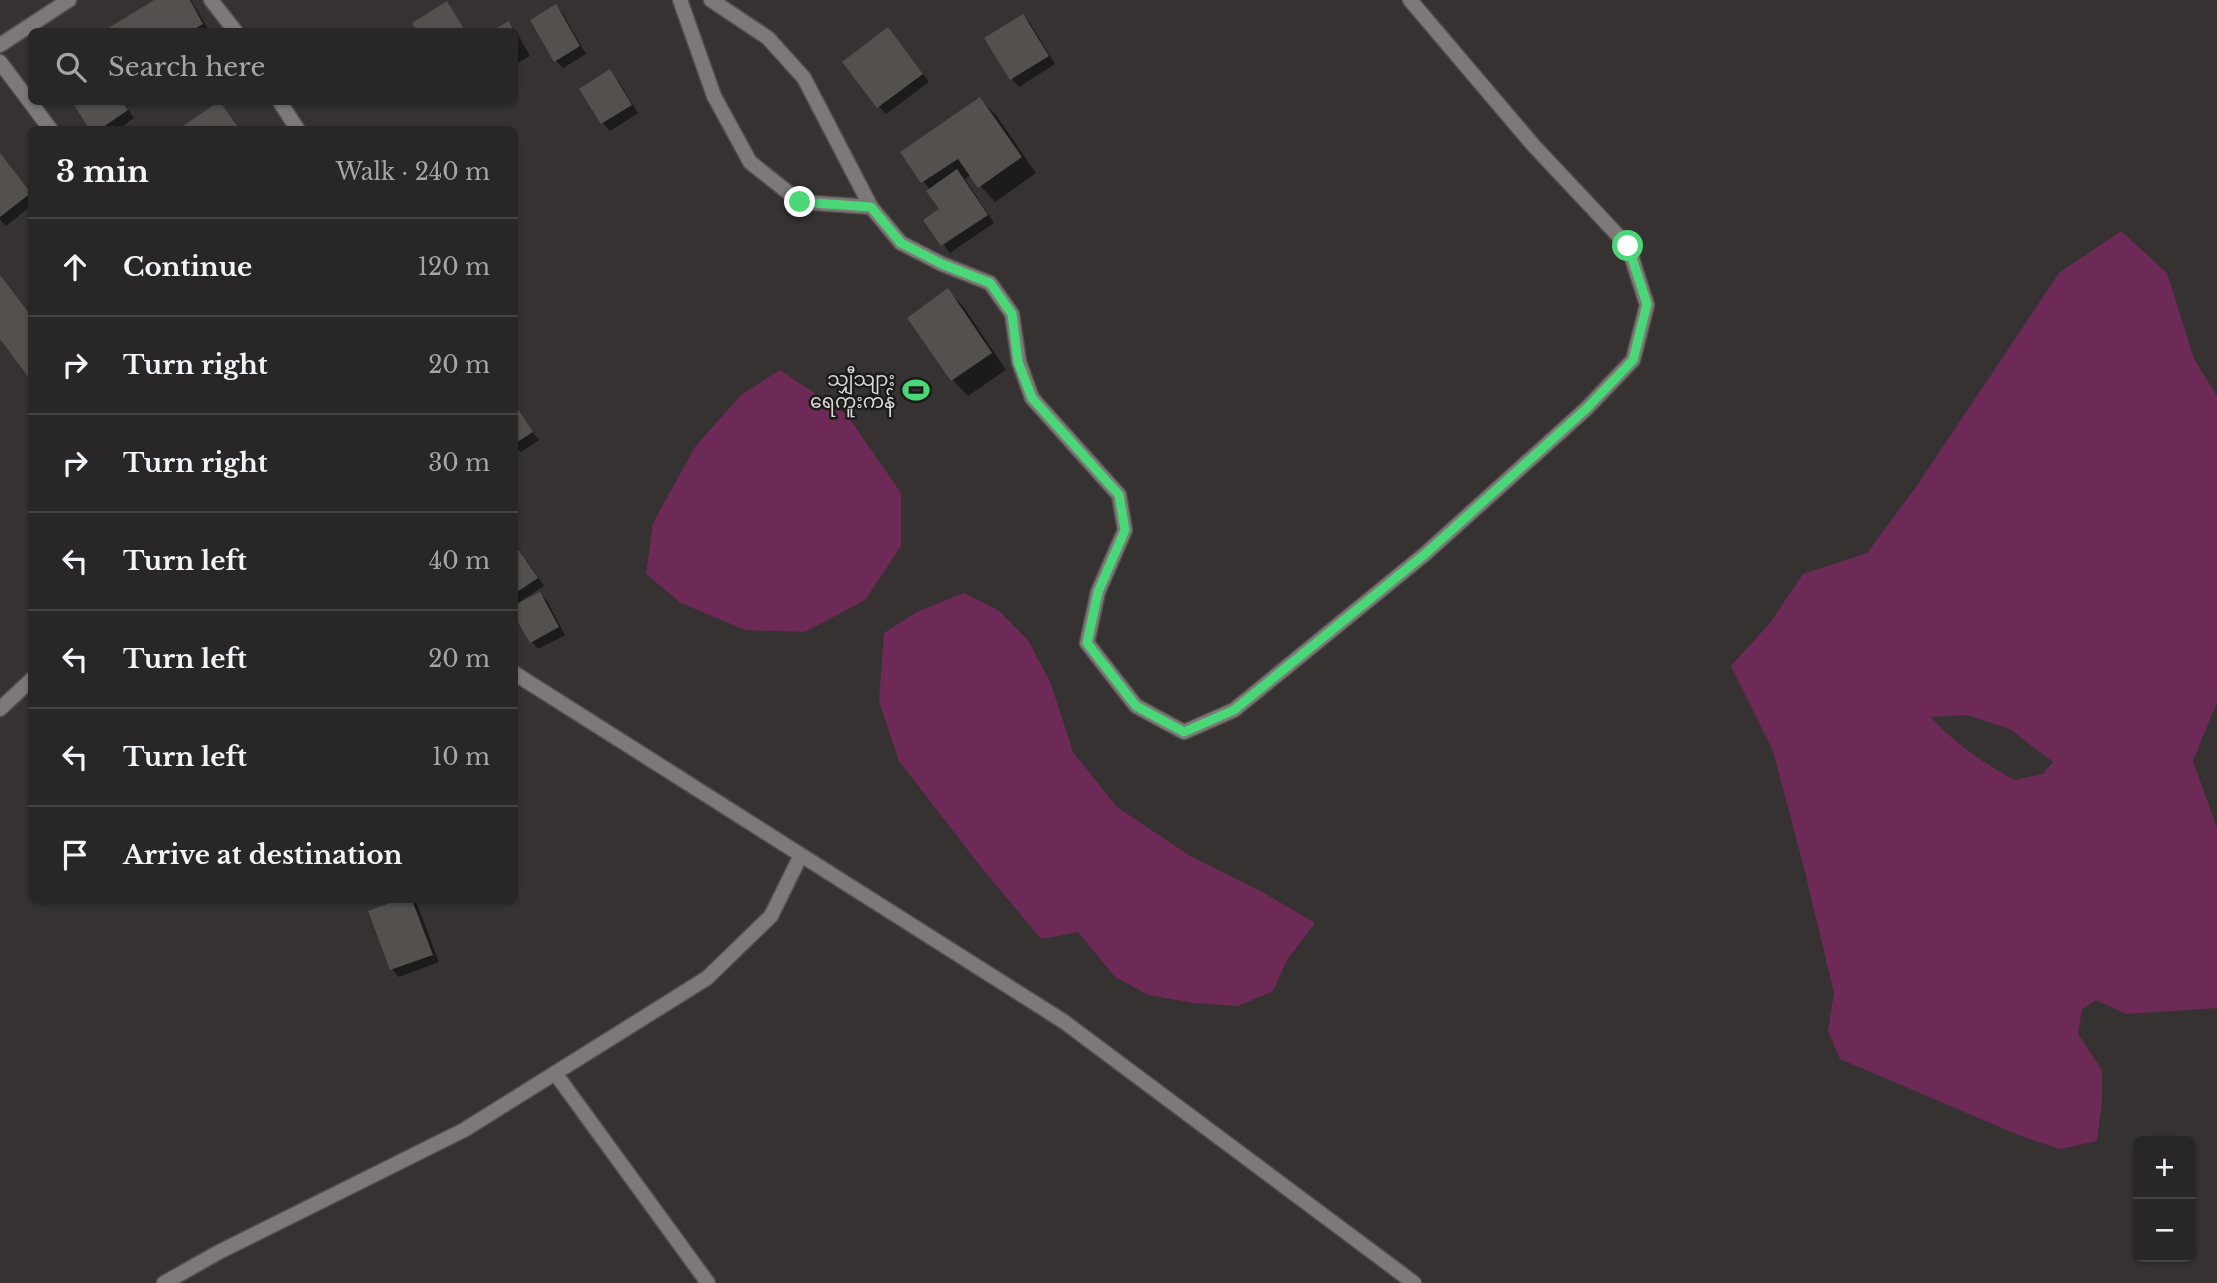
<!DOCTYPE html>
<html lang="en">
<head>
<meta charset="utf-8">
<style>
  :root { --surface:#282626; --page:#302e2e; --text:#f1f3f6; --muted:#a5a5a7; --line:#444343 }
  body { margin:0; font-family:"Libre Baskerville","Noto Sans Myanmar",serif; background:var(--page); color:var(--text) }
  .controls { position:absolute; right:21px; bottom:21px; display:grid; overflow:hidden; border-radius:10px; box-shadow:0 2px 5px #0004 }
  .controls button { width:63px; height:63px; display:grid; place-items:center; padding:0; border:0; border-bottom:2px solid var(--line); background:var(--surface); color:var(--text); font:35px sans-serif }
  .stop { position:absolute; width:21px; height:21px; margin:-16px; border:5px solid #49d778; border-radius:50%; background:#fff }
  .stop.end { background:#49d778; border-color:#fff; box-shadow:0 2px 7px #0008 }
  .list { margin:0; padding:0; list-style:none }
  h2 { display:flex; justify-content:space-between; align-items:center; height:91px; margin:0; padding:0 28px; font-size:30px }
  h2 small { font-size:23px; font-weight:400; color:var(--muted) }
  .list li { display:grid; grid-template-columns:46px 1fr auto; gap:21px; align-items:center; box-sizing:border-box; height:98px; padding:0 28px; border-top:2px solid var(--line) }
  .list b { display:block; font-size:26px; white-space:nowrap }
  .list em { font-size:23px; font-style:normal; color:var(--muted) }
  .icon { flex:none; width:38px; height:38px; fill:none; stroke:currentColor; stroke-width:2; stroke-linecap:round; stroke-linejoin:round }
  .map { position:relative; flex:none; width:2217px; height:1283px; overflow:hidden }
  .search { position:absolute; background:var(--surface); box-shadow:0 2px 5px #0004; left:28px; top:28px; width:490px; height:77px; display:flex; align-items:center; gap:18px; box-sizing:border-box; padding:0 24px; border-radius:10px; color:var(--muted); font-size:26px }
  .panel { position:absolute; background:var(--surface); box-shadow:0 2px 5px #0004; left:28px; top:126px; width:490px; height:777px; border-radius:10px }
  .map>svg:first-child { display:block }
  .water { fill:#6d2a56; fill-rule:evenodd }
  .shadow { fill:#0007 }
  .building { fill:#53504e }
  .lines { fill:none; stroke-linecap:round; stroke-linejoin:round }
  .lane-casing { stroke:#524f4f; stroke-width:17 }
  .street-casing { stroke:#524f4f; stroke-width:17 }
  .lane { stroke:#7d7978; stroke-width:14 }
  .street { stroke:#7d7978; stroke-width:14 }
  .route { stroke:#49d778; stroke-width:9 }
  .labels { text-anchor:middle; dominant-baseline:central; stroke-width:5; stroke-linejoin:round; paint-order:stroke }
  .poi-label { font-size:19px; fill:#d9d7d6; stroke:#1c1b1a; text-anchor:end }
</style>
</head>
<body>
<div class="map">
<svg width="2217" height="1283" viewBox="0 0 2217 1283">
  <rect width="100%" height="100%" fill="#363232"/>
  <path class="water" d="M2121 231 2167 273 2194 359 2217 396V702L2193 761 2217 828V1008L2126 1014 2096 1000 2082 1009 2078 1034 2102 1070V1101L2097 1141 2060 1149 2021 1136 1840 1059 1828 1031 1834 993 1804 868 1773 751 1731 666 1770 623 1803 574 1867 553 1916 487 2059 273ZM1967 715 2010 729 2053 762 2043 774 2014 780C1984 763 1955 744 1931 717Z
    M780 370 847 415 901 493V546L865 600 805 632 745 630 681 603 646 574 653 523 695 447 741 395Z
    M964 593 998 610 1028 640 1051 684 1073 752 1117 807 1190 856 1264 893 1315 923 1287 960 1273 991 1238 1006 1193 1003 1149 995 1115 977 1078 932 1041 939 981 867 899 761 879 701 884 633 917 612Z"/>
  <path class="shadow" d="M158 0H191L209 31 108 32Z
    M447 4 467 32H420Z
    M556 7 563 14 586 54 563 68 556 61Z
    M1023 16 1030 23 1055 64 1019 87 1012 79 986 39Z
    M509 24 516 31 530 56 514 65V32H494Z
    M895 37 929 82 886 114 879 107Z
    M610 72 617 79 638 113 610 131 603 123 581 89Z
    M980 99 996 115 1036 173 995 202 971 175 965 179 994 223 950 253 925 220 941 209 930 190 902 153Z
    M74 102H123L134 118 117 130H92Z
    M0 154 32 194V205L6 226 0 220Z
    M948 291 963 306 1006 370 968 396 953 380 909 319Z
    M517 411 539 440 521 452 514 445V413Z
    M514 542 544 586 522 600 524 603 540 594 547 601 565 635 538 649 531 641 514 611Z
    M403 900H412L417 904 439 962 399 977 392 969 370 912Z"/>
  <path class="building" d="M154 0H190L203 24 190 32H106L105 30Z
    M447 1 466 32H417L412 23Z
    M556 4 580 46 554 62 530 20Z
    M1023 14 1049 56 1010 80 984 38Z
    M509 21 514 32H490Z
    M888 27 923 74 877 108 842 62Z
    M610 69 632 105 601 124 579 89Z
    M980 97 1022 157 978 188 958 159 921 183 900 152Z
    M72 102H122L128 110 99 130H90Z
    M218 102H220L240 130H177Z
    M0 153 31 193 0 217Z
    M957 169 988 215 941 246 923 220 939 209 926 191Z
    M0 275 32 317V376L29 378 0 339Z
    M948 288 992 353 951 381 907 318Z
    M518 409 533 432 514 444V411Z
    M514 543 538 578 514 594Z
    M540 592 559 627 530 643 514 615V605Z
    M398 900H412L433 955 390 970 368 911Z"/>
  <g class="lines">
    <g class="lane-casing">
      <path id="lane" d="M211 0 236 32
        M680 0 714 96 750 162 800 202 871 207
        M711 0 768 38 804 78 871 207 901 243 942 264 990 283 1012 314 1019 362 1032 398 1119 495 1125 530 1098 592 1087 643 1136 706 1184 732 1234 710 1425 554 1586 409 1633 360 1647 305 1628 246 1534 146 1410 0
        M0 45 69 0
        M0 62 51 130
        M280 102 298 130
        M514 673 1063 1021 1414 1283
        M0 709 32 679
        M164 1283 219 1252 464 1130 707 978 771 916 801 855"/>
    </g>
    <g class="street-casing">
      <path id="street" d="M555 1073 708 1283"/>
    </g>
    <use href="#lane" class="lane"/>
    <use href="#street" class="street"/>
  </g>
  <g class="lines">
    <path class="route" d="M800 202 871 207 901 243 942 264 990 283 1012 314 1018 362 1032 398 1119 495 1125 530 1098 592 1087 643 1136 706 1184 732 1234 710 1425 554 1586 409 1633 360 1647 304 1628 246"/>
  </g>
  <defs>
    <g id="stadium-bare" transform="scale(2.1)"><path d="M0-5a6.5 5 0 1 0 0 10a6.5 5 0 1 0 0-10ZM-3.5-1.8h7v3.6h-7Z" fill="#49d778" stroke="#1c1b1a" stroke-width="2.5" paint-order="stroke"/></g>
  </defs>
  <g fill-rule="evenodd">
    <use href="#stadium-bare" x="916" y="390"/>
  </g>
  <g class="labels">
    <g class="poi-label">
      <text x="895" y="379">သျှီသျား<tspan x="895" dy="22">ရေကူးကန်</tspan></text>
    </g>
  </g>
</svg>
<div class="controls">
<button>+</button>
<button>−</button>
</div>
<div class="stop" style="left:1628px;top:246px"></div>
<div class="stop end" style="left:800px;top:202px"></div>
<div class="search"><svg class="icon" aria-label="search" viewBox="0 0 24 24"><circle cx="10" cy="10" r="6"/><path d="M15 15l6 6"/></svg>Search here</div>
<section class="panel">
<h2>3 min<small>Walk · 240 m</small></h2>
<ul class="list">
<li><svg class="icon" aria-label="ahead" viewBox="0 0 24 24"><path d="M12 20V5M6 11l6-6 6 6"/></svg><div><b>Continue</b></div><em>120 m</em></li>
<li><svg class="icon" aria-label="right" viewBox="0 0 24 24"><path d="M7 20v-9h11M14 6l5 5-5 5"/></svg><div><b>Turn right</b></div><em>20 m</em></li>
<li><svg class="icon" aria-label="right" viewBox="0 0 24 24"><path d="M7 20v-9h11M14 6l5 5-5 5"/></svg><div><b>Turn right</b></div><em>30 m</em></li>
<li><svg class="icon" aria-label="left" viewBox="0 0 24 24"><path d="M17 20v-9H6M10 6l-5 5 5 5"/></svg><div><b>Turn left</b></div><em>40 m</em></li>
<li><svg class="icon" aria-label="left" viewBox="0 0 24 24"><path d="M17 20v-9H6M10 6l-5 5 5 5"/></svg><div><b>Turn left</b></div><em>20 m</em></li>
<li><svg class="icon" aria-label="left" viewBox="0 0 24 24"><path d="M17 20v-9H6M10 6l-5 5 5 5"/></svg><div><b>Turn left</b></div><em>10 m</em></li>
<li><svg class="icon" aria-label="arrive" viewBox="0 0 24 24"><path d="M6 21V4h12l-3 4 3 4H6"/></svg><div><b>Arrive at destination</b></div></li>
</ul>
</section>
</div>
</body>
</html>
